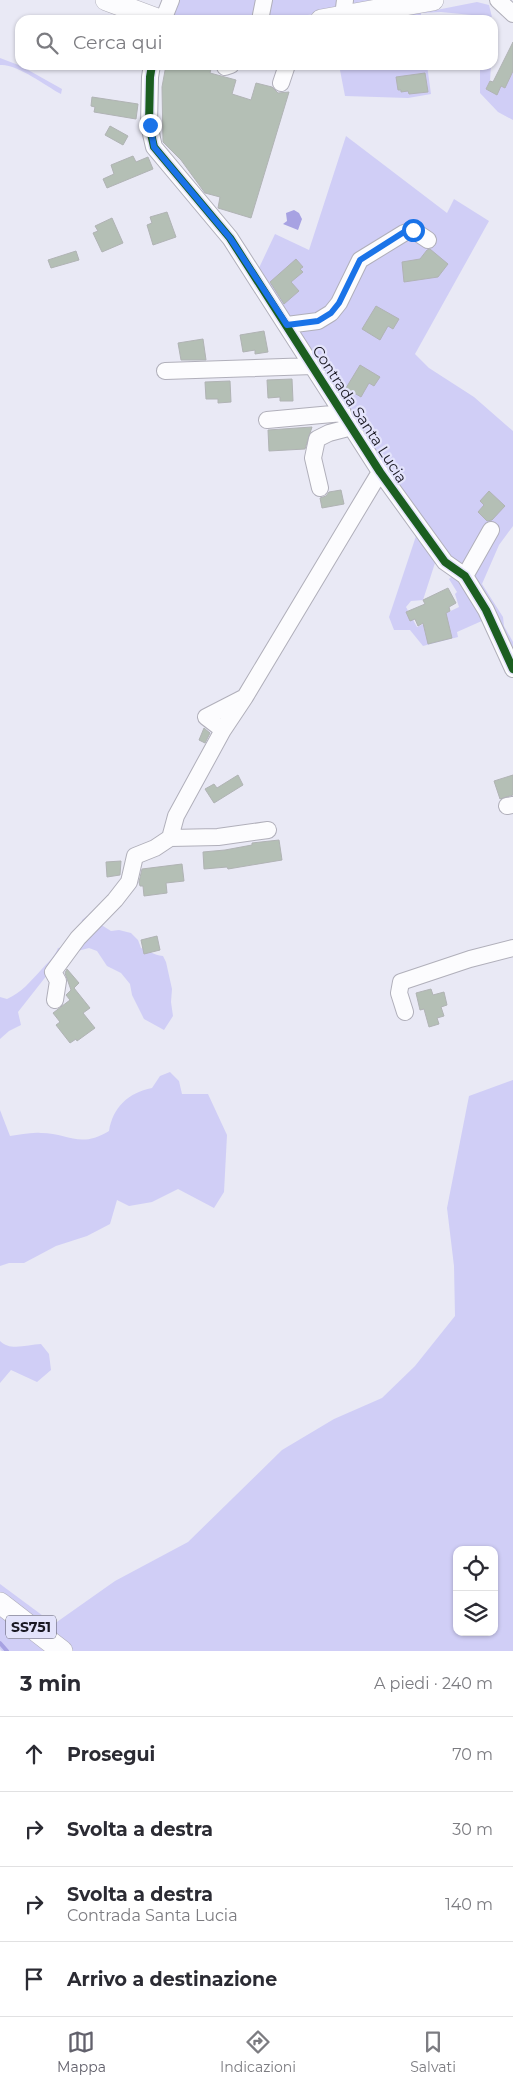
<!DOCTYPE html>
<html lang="it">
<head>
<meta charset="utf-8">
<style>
  :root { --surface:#fff; --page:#f2f2f3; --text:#2b2b33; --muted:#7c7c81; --line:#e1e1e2; --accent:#62616c }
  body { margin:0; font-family:Montserrat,sans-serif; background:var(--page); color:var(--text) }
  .controls { position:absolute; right:15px; bottom:15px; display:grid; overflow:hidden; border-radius:10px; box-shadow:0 1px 4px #0004 }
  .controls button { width:45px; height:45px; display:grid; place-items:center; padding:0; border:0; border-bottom:1px solid var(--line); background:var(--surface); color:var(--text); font:25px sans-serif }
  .stop { position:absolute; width:15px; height:15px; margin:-11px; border:4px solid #1a73e8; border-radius:50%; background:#fff }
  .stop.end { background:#1a73e8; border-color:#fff; box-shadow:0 1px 5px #0008 }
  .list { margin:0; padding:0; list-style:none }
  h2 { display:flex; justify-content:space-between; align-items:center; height:65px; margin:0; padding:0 20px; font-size:21px }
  h2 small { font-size:16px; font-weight:400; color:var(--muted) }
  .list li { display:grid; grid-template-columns:32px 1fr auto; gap:15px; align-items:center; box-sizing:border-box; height:75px; padding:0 20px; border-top:1px solid var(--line) }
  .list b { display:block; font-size:19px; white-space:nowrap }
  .list p { margin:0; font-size:16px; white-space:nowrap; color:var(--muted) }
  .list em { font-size:16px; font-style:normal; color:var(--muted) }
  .icon { flex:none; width:28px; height:28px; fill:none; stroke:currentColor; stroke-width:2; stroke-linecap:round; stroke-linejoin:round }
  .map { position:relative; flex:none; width:513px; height:1651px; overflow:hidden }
  .search { position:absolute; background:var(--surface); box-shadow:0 1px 4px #0004; left:15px; right:15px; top:15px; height:55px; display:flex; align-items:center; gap:12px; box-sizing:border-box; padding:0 18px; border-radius:15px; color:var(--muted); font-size:19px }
  .sheet { height:365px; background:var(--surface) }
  nav { display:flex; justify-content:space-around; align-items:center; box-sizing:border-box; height:70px; border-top:1px solid var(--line); background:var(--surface); font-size:14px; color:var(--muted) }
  nav a { display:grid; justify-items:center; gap:2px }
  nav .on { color:var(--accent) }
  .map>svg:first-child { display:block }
  .green { fill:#d0cef6; fill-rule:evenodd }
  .water { fill:#a7a2e2 }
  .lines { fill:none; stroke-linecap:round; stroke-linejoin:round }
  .stream { stroke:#a7a2e2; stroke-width:4 }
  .building { fill:#b4bfb5; stroke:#b0b3b4 }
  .minor-casing { stroke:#b0afba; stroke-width:18 }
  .major-casing { stroke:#b0afba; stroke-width:22 }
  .minor { stroke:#fcfcfe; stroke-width:16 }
  .major { stroke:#fcfcfe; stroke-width:21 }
  .cycleway-casing { stroke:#e3e3fb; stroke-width:11 }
  .cycleway { stroke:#1b5e20; stroke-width:8 }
  .route { stroke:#1a73e8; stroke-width:6 }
  .labels { text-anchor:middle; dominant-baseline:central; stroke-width:4.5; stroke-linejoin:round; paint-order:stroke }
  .shield { fill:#e3e3fb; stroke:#565563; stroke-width:1 }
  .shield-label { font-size:14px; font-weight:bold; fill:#191822 }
  .street-label { font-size:15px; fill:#191822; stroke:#e3e3fb }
</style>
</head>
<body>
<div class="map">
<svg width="513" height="1651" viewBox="0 0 513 1651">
  <rect width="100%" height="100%" fill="#e9e9f5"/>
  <path class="green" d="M165 0H397C318 14 239 31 159 13Z
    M477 2 489 5 492 17 441 12 421 13V20H372L421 13Z
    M0 58 21 66 62 89 61 94C46 86 16 63 0 65Z
    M339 65H427L431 94 408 98 345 96Z
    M480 65H491L490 81 486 89 497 95 501 86 505 88 513 71V120L498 112 480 93Z
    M346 136 447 213 454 199 489 221 415 354 429 368 474 397 513 431V526L499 545 482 584 503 617 504 626 513 642V656L446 559 258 270 275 234 309 250Z
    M417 533 435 557V563L423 600 411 601 406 607 417 627 459 607 455 594 457 592 449 579 454 574 484 620 457 632 458 637 423 646 410 630H394L389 617Z
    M87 916 111 931 119 930 131 933 138 940 141 948C150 951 153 955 163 956L166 962 172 989 171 1002 173 1016 164 1030 144 1019 132 995 130 984 121 973 107 966 97 951 89 948 70 953 51 970 18 1012 21 1025 9 1031 0 1039V997L7 999C22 992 30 982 41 970 48 962 54 958 58 948L68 946 81 927 82 920Z
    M170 1072 179 1081 182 1094H208L227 1135 224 1192 214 1208 178 1189 152 1202 129 1206 117 1200 110 1224 87 1236 56 1246 24 1263H9L0 1266V1110L10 1136C20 1135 31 1132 41 1133 68 1133 80 1149 109 1131 113 1107 128 1093 152 1088L160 1076Z
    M513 1080V1651H72L0 1595V1584L54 1624 115 1581 188 1542 282 1450 334 1419 382 1398 415 1366 455 1316 454 1266 447 1208 469 1096ZM457 1550H494V1632H457Z
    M0 1341C11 1352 28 1344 41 1344L49 1354 51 1370 37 1382 11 1370 0 1383Z
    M0 1615 46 1651H2L0 1649Z"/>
  <path class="water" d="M294 210 299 213 302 219 298 230 283 224 287 221 286 213Z"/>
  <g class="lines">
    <path class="stream" d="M0 1643 7 1651"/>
  </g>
  <path class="building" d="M513 42V71L505 88 501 86 497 95 486 89 490 81 493 82Z
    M166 65H212L210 73 236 80 232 94 251 100 256 83 272 87 278 93 289 92 251 218 218 208 220 197 205 193 181 160 163 142 162 87Z
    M425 73 428 92 409 94 408 91 401 92V90H398L396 77Z
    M92 97 138 104 136 119 94 112 95 107 91 106Z
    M110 126 128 136 123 145 105 135Z
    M133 156 136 162 148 157 153 169 107 188 103 179 114 174 111 165Z
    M167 212 176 237 153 245 147 225 152 223 150 217Z
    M112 218 123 243 102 252 93 233 98 231 95 226Z
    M430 249 448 264 438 277 404 282 402 262 420 259 427 250Z
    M76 251 79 260 51 268 48 260Z
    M296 259 303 267 300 269 303 272 291 282 299 291 284 304 270 282Z
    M376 306 399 319 393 329 388 326 380 340 362 329Z
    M264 331 268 352 255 354V350L243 352 240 335Z
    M203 339 206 360H181L178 343Z
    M360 365 380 377 374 386 369 383 361 397 346 388Z
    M292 379 293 401H280V397L268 398 267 380Z
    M230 381 231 402 218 403V399H206L205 382Z
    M312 427 305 449 269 451 268 430Z
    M341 490 344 504 322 508 320 498 326 496 329 492Z
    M489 491 505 506 492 520 487 521 478 512 484 505 480 501Z
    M448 588 456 603 449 607 450 611 446 613 452 638 428 644 423 623 418 626 415 619 410 621 406 612 425 604 423 600Z
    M204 728 210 733 205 743 199 740Z
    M238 775 243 785 214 803 205 789 214 784 217 788Z
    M513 775V795L500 799 494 781Z
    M279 840 282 860 228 869 227 867 204 869 203 852 225 850 252 845V843Z
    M121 861 120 875 107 877 106 862Z
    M182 864 184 881 166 883 167 893 144 896 143 886H140L139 882 142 869Z
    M157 936 160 950 144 954 141 940Z
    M67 969 79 983 74 988 90 1008 83 1013 95 1028 77 1041 76 1039 70 1043 56 1025 60 1022 53 1013 70 1000 66 995 71 990 65 973Z
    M431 989 433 995 444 992 447 1005 441 1007 444 1016 437 1018 439 1024 429 1027 424 1009 420 1010 416 993Z"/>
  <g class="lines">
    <g class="minor-casing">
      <path id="minor" d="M498 0 513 14
        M343 16 345 0
        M163 20 171 0
        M260 20 264 0
        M152 65 150 77 149 125 154 147 230 238 380 472 445 562 465 576 486 610 513 669
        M225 67 231 65
        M281 83 287 65
        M287 325 318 321 331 313 339 303 360 260 404 233 413 230 428 240
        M165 371 313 366
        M267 420 343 413
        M320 488 313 458 317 439 329 433 352 427
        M465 576 491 530
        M223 730 206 717 243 698
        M507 806 513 805
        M170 838 218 837 268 830
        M55 1000 58 981 53 972 78 938 115 900 129 882 135 856 155 848 170 838 176 816 223 730 245 697 380 472
        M405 1012 399 993 401 982 470 959 513 948"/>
    </g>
    <g class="major-casing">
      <path id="major" d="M106 0 160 20
        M321 20 433 0
        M0 1603 62 1651"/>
    </g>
    <use href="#minor" class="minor"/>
    <use href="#major" class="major"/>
    <g class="cycleway-casing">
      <path id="cycleway" d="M152 65 150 77 149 125 154 147 230 238 380 472 445 562 465 576 486 610 513 669"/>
    </g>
    <use href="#cycleway" class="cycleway"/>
  </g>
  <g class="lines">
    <path class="route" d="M150 125 154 147 230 238 287 325 318 321 331 313 339 303 360 260 404 232 413 230"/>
  </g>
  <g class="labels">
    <rect class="shield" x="6" y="1615.5" width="50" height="23" rx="4"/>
    <g class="shield-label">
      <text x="31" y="1627">SS751</text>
    </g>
    <g class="street-label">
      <text transform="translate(360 414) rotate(57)">Contrada Santa Lucia</text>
    </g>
  </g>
</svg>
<div class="controls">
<button><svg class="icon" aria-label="locate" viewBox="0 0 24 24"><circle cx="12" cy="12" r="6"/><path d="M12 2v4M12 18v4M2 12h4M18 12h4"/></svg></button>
<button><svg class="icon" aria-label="layers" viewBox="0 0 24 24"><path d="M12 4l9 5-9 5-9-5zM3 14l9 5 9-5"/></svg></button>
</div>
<div class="stop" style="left:413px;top:230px"></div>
<div class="stop end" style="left:150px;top:125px"></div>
<div class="search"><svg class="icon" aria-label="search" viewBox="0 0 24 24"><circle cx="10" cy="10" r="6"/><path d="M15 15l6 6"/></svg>Cerca qui</div>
</div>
<section class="sheet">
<h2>3 min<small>A piedi · 240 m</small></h2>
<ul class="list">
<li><svg class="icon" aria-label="ahead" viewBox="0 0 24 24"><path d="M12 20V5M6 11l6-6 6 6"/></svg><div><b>Prosegui</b></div><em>70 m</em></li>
<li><svg class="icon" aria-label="right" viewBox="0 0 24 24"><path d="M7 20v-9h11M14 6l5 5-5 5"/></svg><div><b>Svolta a destra</b></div><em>30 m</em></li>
<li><svg class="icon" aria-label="right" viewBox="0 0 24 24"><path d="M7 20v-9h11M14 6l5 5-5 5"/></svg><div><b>Svolta a destra</b><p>Contrada Santa Lucia</p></div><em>140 m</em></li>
<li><svg class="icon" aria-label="arrive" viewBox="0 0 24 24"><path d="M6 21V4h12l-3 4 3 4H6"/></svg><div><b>Arrivo a destinazione</b></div></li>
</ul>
</section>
<nav>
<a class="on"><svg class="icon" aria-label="map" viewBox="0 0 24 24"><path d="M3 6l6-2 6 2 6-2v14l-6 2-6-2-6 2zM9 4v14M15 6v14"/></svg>Mappa</a>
<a><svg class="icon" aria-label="directions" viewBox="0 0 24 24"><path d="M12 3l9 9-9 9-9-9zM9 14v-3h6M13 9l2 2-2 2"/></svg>Indicazioni</a>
<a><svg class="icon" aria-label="saved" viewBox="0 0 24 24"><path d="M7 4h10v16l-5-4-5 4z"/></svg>Salvati</a>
</nav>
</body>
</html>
